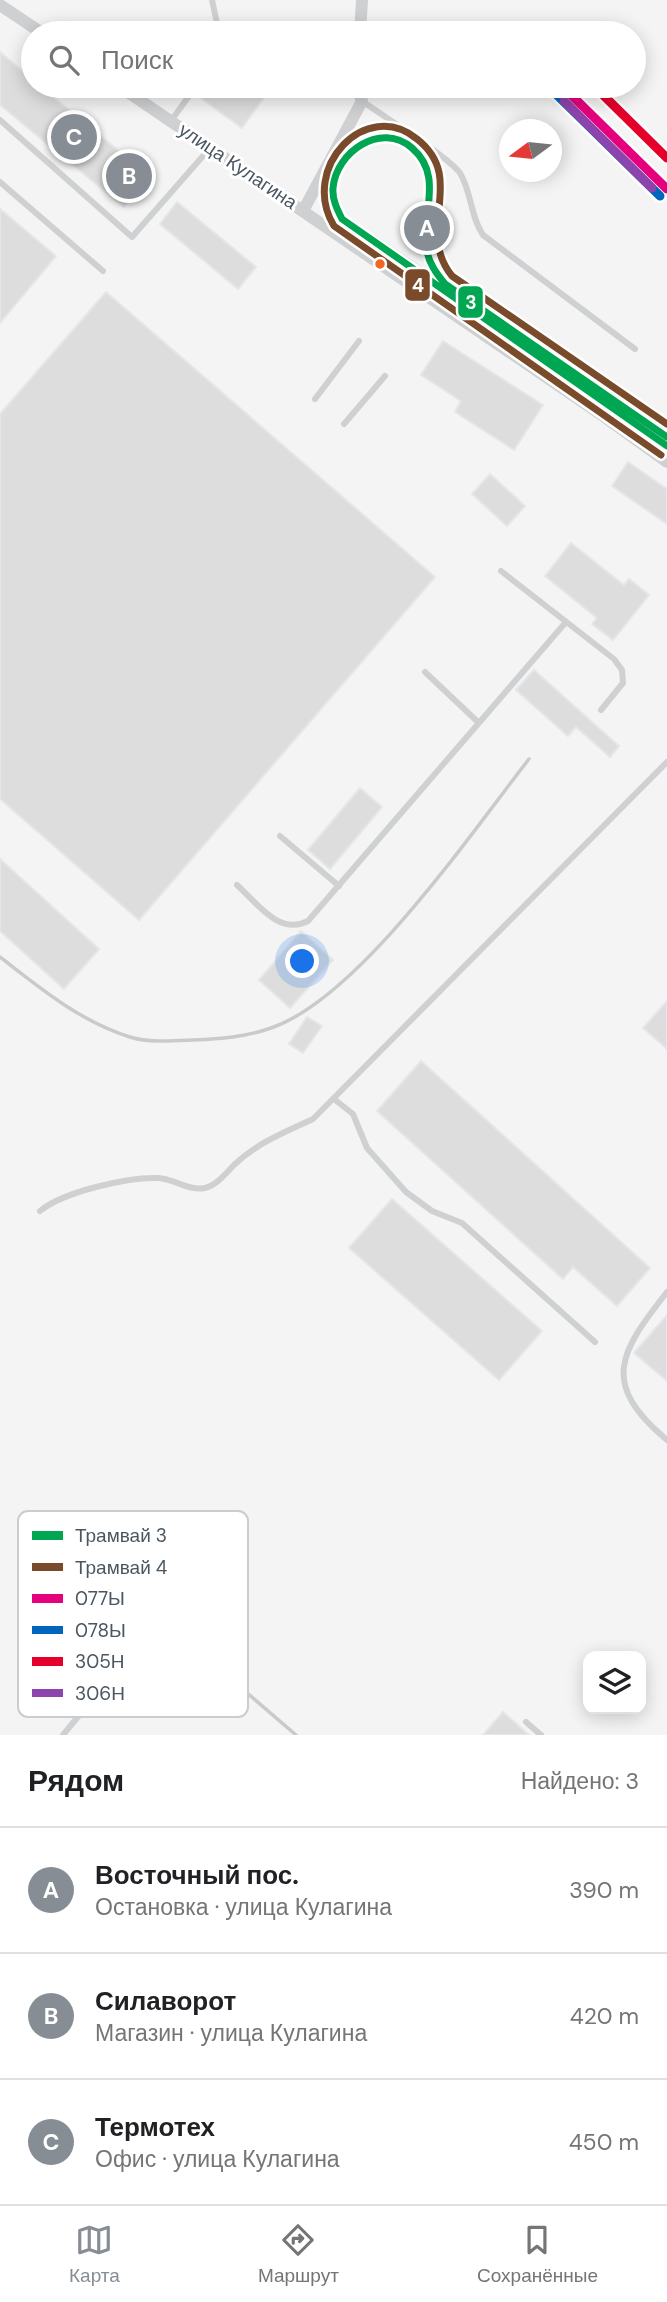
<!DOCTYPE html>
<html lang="ru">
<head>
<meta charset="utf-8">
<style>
  :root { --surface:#fff; --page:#f2f2f2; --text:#202124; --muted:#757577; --line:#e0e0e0; --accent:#868d94 }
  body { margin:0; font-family:"DM Sans",sans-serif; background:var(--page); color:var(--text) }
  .controls { position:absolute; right:21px; bottom:21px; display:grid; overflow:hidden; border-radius:14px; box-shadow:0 4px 18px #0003 }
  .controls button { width:63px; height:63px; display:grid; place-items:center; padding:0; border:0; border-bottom:2px solid var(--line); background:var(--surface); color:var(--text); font:35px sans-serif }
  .compass { position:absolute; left:499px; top:119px; width:63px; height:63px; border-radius:50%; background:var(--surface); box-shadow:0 4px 18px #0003; rotate:255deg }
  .you { position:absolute; left:303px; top:962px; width:24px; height:24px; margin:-18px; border:5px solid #fff; border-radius:50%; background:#1a73e8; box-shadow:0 0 0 10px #1a73e833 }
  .badge { display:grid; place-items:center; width:46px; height:46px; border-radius:50%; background:var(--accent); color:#fff; font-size:23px; font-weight:700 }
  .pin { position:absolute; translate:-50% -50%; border:4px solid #fff; box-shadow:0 2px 7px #0006 }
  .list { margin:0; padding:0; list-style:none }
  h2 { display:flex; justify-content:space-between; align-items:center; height:91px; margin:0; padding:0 28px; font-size:30px }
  h2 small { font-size:23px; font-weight:400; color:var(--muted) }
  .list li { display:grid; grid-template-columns:46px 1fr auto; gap:21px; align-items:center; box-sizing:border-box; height:126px; padding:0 28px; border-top:2px solid var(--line) }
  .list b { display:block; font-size:26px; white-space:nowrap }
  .list p { margin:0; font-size:23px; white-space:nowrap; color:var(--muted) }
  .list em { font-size:23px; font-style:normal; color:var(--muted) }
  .icon { flex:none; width:38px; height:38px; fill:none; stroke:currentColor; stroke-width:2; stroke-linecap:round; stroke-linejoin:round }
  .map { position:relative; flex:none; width:667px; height:1735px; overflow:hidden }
  .search { position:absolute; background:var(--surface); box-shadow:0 4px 18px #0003; left:21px; right:21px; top:21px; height:77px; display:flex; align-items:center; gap:18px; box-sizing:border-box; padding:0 24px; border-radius:38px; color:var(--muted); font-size:26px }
  .sheet { height:469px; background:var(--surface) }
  nav { display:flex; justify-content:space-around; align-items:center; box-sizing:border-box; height:98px; border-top:2px solid var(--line); background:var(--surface); font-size:19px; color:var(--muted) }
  nav a { display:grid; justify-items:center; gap:4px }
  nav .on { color:var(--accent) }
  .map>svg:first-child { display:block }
  .building { fill:#ddddde; stroke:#e5e6e7; stroke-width:2 }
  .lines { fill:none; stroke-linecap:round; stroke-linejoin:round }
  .lane { stroke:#ced0d2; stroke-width:6 }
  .street { stroke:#ced0d2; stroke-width:12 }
  .tram { stroke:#c9cacc; stroke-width:2 }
  .rail { stroke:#c9cacc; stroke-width:3.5 }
  .rail-1-casing { stroke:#fff; stroke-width:14 }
  .rail-2-casing { stroke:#fff; stroke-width:14 }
  .rail-3-casing { stroke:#fff; stroke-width:14 }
  .rail-4-casing { stroke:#fff; stroke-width:14 }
  .rail-1 { stroke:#e5007d; stroke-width:9 }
  .rail-2 { stroke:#0065bd; stroke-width:9 }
  .rail-3 { stroke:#e4002b; stroke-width:9 }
  .rail-4 { stroke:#8e44ad; stroke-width:9 }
  .tram-1-casing { stroke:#fff; stroke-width:12 }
  .tram-2-casing { stroke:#fff; stroke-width:12 }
  .tram-1 { stroke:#00a651; stroke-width:7 }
  .tram-2 { stroke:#7a4b2a; stroke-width:7 }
  .bus-dot { fill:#f26522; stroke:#fff; stroke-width:2.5 }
  .labels { text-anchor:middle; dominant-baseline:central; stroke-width:6; stroke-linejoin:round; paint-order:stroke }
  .street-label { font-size:19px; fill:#4a5661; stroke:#fff }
  .key { fill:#fff; stroke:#c9ccd0; stroke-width:2 }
  .key-label { font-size:19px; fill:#4a5661 }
  .line-badge { stroke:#fff; stroke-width:2.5 }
  .badge-label { font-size:19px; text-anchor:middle; font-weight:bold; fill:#fff }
</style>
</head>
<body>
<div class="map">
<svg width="667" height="1735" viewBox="0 0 667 1735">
  <rect width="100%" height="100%" fill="#f4f4f4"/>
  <path class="building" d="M0 52 33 80V86H40L149 176 124 207 0 105Z
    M211 86H220L232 94 237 87 247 94 253 86H266L270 89 242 128 202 99Z
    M177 202 256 267 238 289 160 224Z
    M0 209 56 256 0 323Z
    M436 218 443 219 440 237 432 236Z
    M106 292 435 577 139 920 0 799V414Z
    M443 341 543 405 514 450 455 412 461 401 421 375Z
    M628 462 667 489V524L612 486Z
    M490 474 525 506 507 526 472 494Z
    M571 543 624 585 629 579 649 595 613 640 592 624 597 618 545 576Z
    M534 670 619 746 610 757 576 727 568 736 516 690Z
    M360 788 382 807 330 869 308 850Z
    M0 859 99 949 64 989 0 931Z
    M301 931 333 960 290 1008 259 980Z
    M667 1001V1049L643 1028Z
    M307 1017 322 1026 303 1053 289 1044Z
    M421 1061 650 1268 617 1306 573 1267 563 1279 377 1111Z
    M392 1199 542 1331 499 1380 349 1248Z
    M667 1315V1381L634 1353Z
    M503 1712 529 1735H483Z"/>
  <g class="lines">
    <path class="lane" d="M212 0 219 33
      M362 101C383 116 449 157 460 173 472 193 470 216 483 235L635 349
      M0 120 132 237 210 148
      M171 121 196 86
      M0 182 103 271
      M315 399 359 341
      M344 424 385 376
      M501 571 614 659 622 670 623 683 601 710
      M425 672 479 723
      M280 836 339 886
      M237 885C257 903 279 936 308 921L566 622
      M334 1099 353 1114 367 1148 406 1192 432 1211 462 1223 595 1342
      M40 1211C63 1192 127 1177 158 1178 175 1179 188 1191 205 1188 217 1185 226 1173 234 1165 257 1143 285 1132 313 1119L667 762
      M667 1292C620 1352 599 1383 667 1440
      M526 1722 541 1735
      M63 1735 91 1701 94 1687 83 1649 86 1636 103 1610"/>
    <path class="street" d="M0 5 42 33
      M360 33 362 0
      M119 86 599 413 667 462
      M303 211 362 101 356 86"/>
    <path class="tram" d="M362 227 445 284"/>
    <path class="rail" d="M0 957C40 988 81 1022 130 1037 149 1043 173 1041 193 1040 220 1039 246 1037 271 1028 359 998 471 833 529 759
      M196 1649 296 1735"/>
    <g class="rail-1-casing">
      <path id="rail-1" d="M562 86 667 189"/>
    </g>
    <g class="rail-2-casing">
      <path id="rail-2" d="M555 93 660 196"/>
    </g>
    <g class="rail-3-casing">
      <path id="rail-3" d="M594 86 667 158"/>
    </g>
    <g class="rail-4-casing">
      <path id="rail-4" d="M564 101 652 188"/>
    </g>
    <use href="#rail-1" class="rail-1"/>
    <use href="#rail-2" class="rail-2"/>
    <use href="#rail-3" class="rail-3"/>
    <use href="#rail-4" class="rail-4"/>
    <g class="tram-1-casing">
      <path id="tram-1" d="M667 437 445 284C437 274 429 264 427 251 420 216 445 176 412 148 381 121 336 152 333 188 332 199 337 209 342 219L667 446"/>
    </g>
    <g class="tram-2-casing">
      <path id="tram-2" d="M661 455 334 226C299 168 366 97 417 139 468 179 414 229 452 276L667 424"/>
    </g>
    <use href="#tram-1" class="tram-1"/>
    <use href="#tram-2" class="tram-2"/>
  </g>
  <circle class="bus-dot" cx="380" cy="264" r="6"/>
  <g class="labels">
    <g class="street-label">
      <text transform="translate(238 166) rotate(34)">улица Кулагина</text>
    </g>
  </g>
  <rect x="18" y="1511" width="230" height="206" rx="10" class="key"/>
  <rect x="32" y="1531" width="31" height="9" fill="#00a651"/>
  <rect x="32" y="1563" width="31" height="8" fill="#7a4b2a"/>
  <rect x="32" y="1594" width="31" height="9" fill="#e5007d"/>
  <rect x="32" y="1626" width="31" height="8" fill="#0065bd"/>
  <rect x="32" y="1657" width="31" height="9" fill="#e4002b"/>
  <rect x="32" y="1689" width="31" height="8" fill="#8e44ad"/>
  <g class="key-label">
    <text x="75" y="1542">Трамвай 3</text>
    <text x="75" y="1574">Трамвай 4</text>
    <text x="75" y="1605">077Ы</text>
    <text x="75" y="1637">078Ы</text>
    <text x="75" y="1668">305Н</text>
    <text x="75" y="1700">306Н</text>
  </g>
  <g class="line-badge">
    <rect x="404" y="268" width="27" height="34" rx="7" fill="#7a4b2a"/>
    <rect x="457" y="285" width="27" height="34" rx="7" fill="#00a651"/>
  </g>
  <g class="badge-label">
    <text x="418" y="292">4</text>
    <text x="471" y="309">3</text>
  </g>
</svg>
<div class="controls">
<button><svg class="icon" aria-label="layers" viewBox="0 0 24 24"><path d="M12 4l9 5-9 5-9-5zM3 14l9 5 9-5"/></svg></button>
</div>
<svg class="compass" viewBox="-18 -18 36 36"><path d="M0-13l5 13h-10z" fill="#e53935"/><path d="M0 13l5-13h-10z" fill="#757577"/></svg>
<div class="you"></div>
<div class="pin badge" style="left:427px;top:228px">A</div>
<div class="pin badge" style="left:129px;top:176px">B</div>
<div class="pin badge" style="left:74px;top:137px">C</div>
<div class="search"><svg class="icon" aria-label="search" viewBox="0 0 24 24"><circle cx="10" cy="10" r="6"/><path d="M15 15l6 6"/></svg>Поиск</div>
</div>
<section class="sheet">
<h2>Рядом<small>Найдено: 3</small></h2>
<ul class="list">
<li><span class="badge">A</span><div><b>Восточный пос.</b><p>Остановка · улица Кулагина</p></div><em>390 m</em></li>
<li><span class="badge">B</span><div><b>Силаворот</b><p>Магазин · улица Кулагина</p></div><em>420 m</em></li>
<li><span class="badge">C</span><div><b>Термотех</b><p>Офис · улица Кулагина</p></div><em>450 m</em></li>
</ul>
</section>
<nav>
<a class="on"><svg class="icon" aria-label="map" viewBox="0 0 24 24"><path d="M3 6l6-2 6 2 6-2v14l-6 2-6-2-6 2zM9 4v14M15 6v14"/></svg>Карта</a>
<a><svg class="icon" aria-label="directions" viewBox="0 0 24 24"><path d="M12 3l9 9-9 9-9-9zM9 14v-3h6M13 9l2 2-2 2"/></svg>Маршрут</a>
<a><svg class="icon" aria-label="saved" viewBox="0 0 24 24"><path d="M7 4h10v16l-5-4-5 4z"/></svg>Сохранённые</a>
</nav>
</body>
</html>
